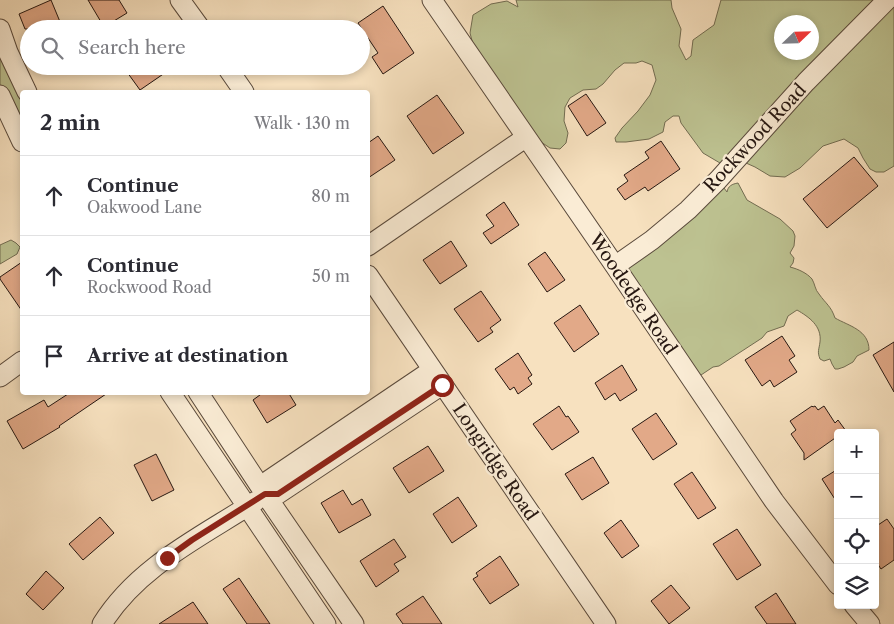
<!DOCTYPE html>
<html lang="en">
<head>
<meta charset="utf-8">
<style>
  :root { --surface:#fff; --page:#f7f7f7; --text:#2b2b33; --muted:#7c7c81; --line:#e1e1e2 }
  body { margin:0; font-family:"Libre Caslon Text",serif; background:var(--page); color:var(--text) }
  .controls { position:absolute; right:15px; bottom:15px; display:grid; overflow:hidden; border-radius:5px; box-shadow:0 2px 8px #0003 }
  .controls button { width:45px; height:45px; display:grid; place-items:center; padding:0; border:0; border-bottom:1px solid var(--line); background:var(--surface); color:var(--text); font:25px sans-serif }
  .compass { position:absolute; left:774px; top:15px; width:45px; height:45px; border-radius:50%; background:var(--surface); box-shadow:0 2px 8px #0003; rotate:67deg }
  .stop { position:absolute; width:15px; height:15px; margin:-11px; border:4px solid #8f2418; border-radius:50%; background:#fff }
  .stop.end { background:#8f2418; border-color:#fff; box-shadow:0 1px 5px #0008 }
  .list { margin:0; padding:0; list-style:none }
  h2 { display:flex; justify-content:space-between; align-items:center; height:65px; margin:0; padding:0 20px; font-size:21px }
  h2 small { font-size:16px; font-weight:400; color:var(--muted) }
  .list li { display:grid; grid-template-columns:32px 1fr auto; gap:15px; align-items:center; box-sizing:border-box; height:80px; padding:0 20px; border-top:1px solid var(--line) }
  .list b { display:block; font-size:19px; white-space:nowrap }
  .list p { margin:0; font-size:16px; white-space:nowrap; color:var(--muted) }
  .list em { font-size:16px; font-style:normal; color:var(--muted) }
  .icon { flex:none; width:28px; height:28px; fill:none; stroke:currentColor; stroke-width:2; stroke-linecap:round; stroke-linejoin:round }
  .map { position:relative; flex:none; width:894px; height:624px; overflow:hidden }
  .search { position:absolute; background:var(--surface); box-shadow:0 2px 8px #0003; left:20px; top:20px; width:350px; height:55px; display:flex; align-items:center; gap:12px; box-sizing:border-box; padding:0 18px; border-radius:28px; color:var(--muted); font-size:19px }
  .panel { position:absolute; background:var(--surface); box-shadow:0 2px 8px #0003; left:20px; top:90px; width:350px; height:305px; border-radius:5px }
  .map>svg:first-child { display:block }
  .green { fill:#bdc291; stroke:#726c51; fill-rule:evenodd }
  .building { fill:#e2a988; stroke:#261711 }
  .lines { fill:none; stroke-linecap:round; stroke-linejoin:round }
  .street-casing { stroke:#5a4a3c; stroke-width:21 }
  .street { stroke:#faecd5; stroke-width:19 }
  .route { stroke:#8f2418; stroke-width:6 }
  .labels { text-anchor:middle; dominant-baseline:central; stroke-width:4.5; stroke-linejoin:round; paint-order:stroke }
  .street-label { font-size:18px; fill:#261711; stroke:#faecd5 }
</style>
</head>
<body>
<div class="map">
<svg width="894" height="624" viewBox="0 0 894 624">
  <rect width="100%" height="100%" fill="#f7e1bf"/>
  <filter id="stains"><feTurbulence type="fractalNoise" baseFrequency=".004" numOctaves="4"/><feColorMatrix values="0 0 0 0 .2 0 0 0 0 .09 0 0 0 0 .02 0 0 0 .5 -.17"/></filter>
  <radialGradient id="worn" r=".72"><stop offset=".6" stop-color="#630" stop-opacity="0"/><stop offset="1" stop-color="#630" stop-opacity=".3"/></radialGradient>
  <path class="green" d="M516 0H671L672 8 681 29 679 46 686 60 691 56 693 40 714 25 721 0H894V166L884 172H876L870 169 863 158 858 148 844 139 823 146 800 168 785 177 770 176 755 167 737 159 720 163 703 153 681 123 679 116H673L665 122 663 132 649 139 626 142H616L615 138 622 128 638 111 650 95 656 80 652 65 642 61 636 63H624L615 70 603 84 596 89 583 90 570 98 565 107 564 121 568 133 566 143 560 149 550 148 535 138 480 71 470 33 473 15 491 4 507 1 518 7ZM782 22H812V52H782Z
    M0 29 22 92V142L0 95Z
    M718 180 727 192C728 186 732 184 738 183L747 200 780 219 793 231 795 236 794 246 790 253 794 258 793 263 790 267C798 269 807 273 812 279 815 284 815 290 819 294 826 304 831 306 835 318 849 326 869 330 869 350L857 356 853 362 844 367 838 369H835L832 364 830 359 824 361 820 359C817 351 819 350 820 342 822 326 809 317 797 310L788 316 784 326 767 332 762 338 719 366 713 367 692 381 615 266Z
    M11 240 16 243 20 247 17 254 0 264V245Z"/>
  <path class="building" d="M51 0 63 29H25L19 14Z
    M88 0H119L127 13 104 27Z
    M383 6 414 53 383 74 372 57 378 53 358 23Z
    M136 66H175L140 90 127 72Z
    M586 94 606 123 587 136 568 106Z
    M437 95 464 133 433 154 407 116Z
    M378 136 395 160 368 178V143Z
    M661 141 680 169 648 191 645 187 625 200 617 189 628 181 624 175 649 158 645 152Z
    M854 157 878 186 827 228 803 199Z
    M504 202 519 225 491 244 483 233 494 226 486 215Z
    M451 241 467 266 440 284 423 260Z
    M545 252 565 280 547 292 528 264Z
    M22 262V311L0 279V277Z
    M481 291 501 320 490 328 493 332 478 342 454 309Z
    M580 305 599 334 574 352 554 323Z
    M782 336 795 356 789 360 797 372 774 387 770 380 762 386 745 360Z
    M894 342V392L873 355Z
    M518 353 532 375 528 378 532 384 518 394 514 387 510 390 495 369Z
    M622 365 637 390 620 401 615 393 605 400 595 383Z
    M71 392H109L59 426 60 427 23 449 7 421 44 400 48 407Z
    M264 392H288L296 405 267 423 253 400Z
    M559 406 566 417 568 416 579 432 552 450 533 424Z
    M812 406 813 407 815 406 818 410 824 406 835 423 838 420 846 431 843 433H838V436L804 460V453L791 434 796 430 790 421Z
    M656 413 677 444 653 460 632 429Z
    M428 446 444 471 409 493 393 468Z
    M156 454 174 490 152 501 134 465Z
    M593 457 609 483 582 500 565 474Z
    M838 469V504L822 479Z
    M692 472 716 508 698 519 674 484Z
    M343 490 352 505 362 499 371 515 339 533 321 503Z
    M458 497 477 526 452 543 433 514Z
    M100 517 114 533 83 560 69 544Z
    M887 519 894 529V560L881 569 875 560V527Z
    M621 520 639 546 622 558 604 533Z
    M737 529 761 565 737 580 713 544Z
    M394 539 406 557 394 564 399 571 376 587 360 561Z
    M500 556 519 585 490 604 473 579 478 576 476 573Z
    M46 571 64 588 43 610 26 594Z
    M239 578 270 624H247L223 589Z
    M671 585 690 608 669 624 651 601Z
    M776 593 796 624H767L755 607Z
    M423 596 442 624H403L396 614Z
    M193 602 208 624H159Z"/>
  <g class="lines">
    <g class="street-casing">
      <path id="street" d="M180 0 201 29
        M432 0 615 266 774 501 838 585
        M0 29 8 52 27 92
        M226 66 244 92
        M0 95 22 142
        M368 246 525 138
        M615 266 652 240 688 210 718 180 806 82 887 0
        M368 275 606 624
        M432 370 269 480 265 494H278L442 385
        M0 377 22 361
        M170 392 326 624
        M198 392 265 494 354 624
        M854 605 870 624
        M102 624C138 566 201 537 256 501"/>
    </g>
    <use href="#street" class="street"/>
  </g>
  <g class="lines">
    <path class="route" d="M167 558 192 540 265 494H278L442 385"/>
  </g>
  <g class="labels">
    <g class="street-label">
      <text transform="translate(755 138) rotate(-47)">Rockwood Road</text>
      <text transform="translate(633 294) rotate(56)">Woodedge Road</text>
      <text transform="translate(495 462) rotate(56)">Longridge Road</text>
    </g>
  </g>
  <rect width="100%" height="100%" filter="url(#stains)"/>
  <rect width="100%" height="100%" fill="url(#worn)"/>
</svg>
<div class="controls">
<button>+</button>
<button>−</button>
<button><svg class="icon" aria-label="locate" viewBox="0 0 24 24"><circle cx="12" cy="12" r="6"/><path d="M12 2v4M12 18v4M2 12h4M18 12h4"/></svg></button>
<button><svg class="icon" aria-label="layers" viewBox="0 0 24 24"><path d="M12 4l9 5-9 5-9-5zM3 14l9 5 9-5"/></svg></button>
</div>
<svg class="compass" viewBox="-18 -18 36 36"><path d="M0-13l5 13h-10z" fill="#e53935"/><path d="M0 13l5-13h-10z" fill="#7c7c81"/></svg>
<div class="stop" style="left:442px;top:385px"></div>
<div class="stop end" style="left:167px;top:558px"></div>
<div class="search"><svg class="icon" aria-label="search" viewBox="0 0 24 24"><circle cx="10" cy="10" r="6"/><path d="M15 15l6 6"/></svg>Search here</div>
<section class="panel">
<h2>2 min<small>Walk · 130 m</small></h2>
<ul class="list">
<li><svg class="icon" aria-label="ahead" viewBox="0 0 24 24"><path d="M12 20V5M6 11l6-6 6 6"/></svg><div><b>Continue</b><p>Oakwood Lane</p></div><em>80 m</em></li>
<li><svg class="icon" aria-label="ahead" viewBox="0 0 24 24"><path d="M12 20V5M6 11l6-6 6 6"/></svg><div><b>Continue</b><p>Rockwood Road</p></div><em>50 m</em></li>
<li><svg class="icon" aria-label="arrive" viewBox="0 0 24 24"><path d="M6 21V4h12l-3 4 3 4H6"/></svg><div><b>Arrive at destination</b></div></li>
</ul>
</section>
</div>
</body>
</html>
